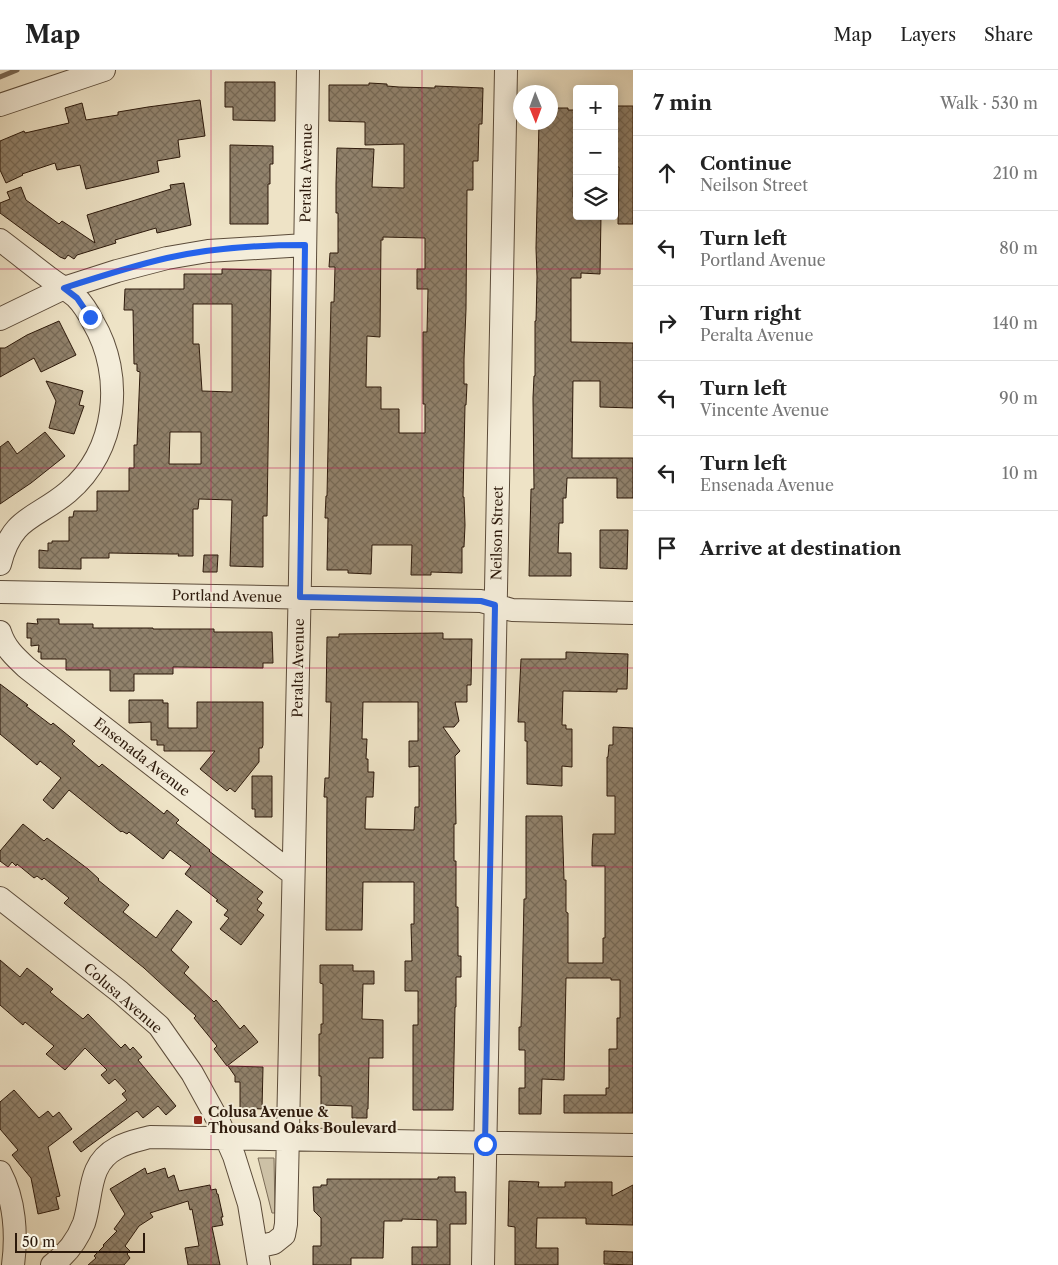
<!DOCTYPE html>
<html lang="en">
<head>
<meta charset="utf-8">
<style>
  :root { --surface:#fff; --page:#f2f2f2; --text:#222; --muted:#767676; --line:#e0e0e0 }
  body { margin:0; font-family:"Libre Caslon Text",serif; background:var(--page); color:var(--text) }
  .controls { position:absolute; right:15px; top:15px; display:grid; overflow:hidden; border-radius:5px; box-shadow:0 2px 12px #0003 }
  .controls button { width:45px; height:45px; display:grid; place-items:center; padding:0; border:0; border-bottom:1px solid var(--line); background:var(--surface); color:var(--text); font:25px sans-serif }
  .compass { position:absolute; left:513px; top:15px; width:45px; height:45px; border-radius:50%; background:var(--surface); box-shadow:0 2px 12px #0003; rotate:179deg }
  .scale { position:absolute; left:15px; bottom:12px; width:130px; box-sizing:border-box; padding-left:5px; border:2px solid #2c190b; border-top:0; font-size:14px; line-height:18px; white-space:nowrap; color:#2c190b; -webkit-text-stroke:4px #f4edda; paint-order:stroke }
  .stop { position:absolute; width:15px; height:15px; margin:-11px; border:4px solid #2563eb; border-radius:50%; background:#fff }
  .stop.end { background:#2563eb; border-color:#fff; box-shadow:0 1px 5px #0008 }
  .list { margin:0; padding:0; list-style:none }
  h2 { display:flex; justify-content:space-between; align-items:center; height:65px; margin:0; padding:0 20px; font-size:21px }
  h2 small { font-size:16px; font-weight:400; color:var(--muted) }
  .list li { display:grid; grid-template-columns:32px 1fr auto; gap:15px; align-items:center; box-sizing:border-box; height:75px; padding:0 20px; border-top:1px solid var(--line) }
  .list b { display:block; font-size:19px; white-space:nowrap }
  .list p { margin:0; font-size:16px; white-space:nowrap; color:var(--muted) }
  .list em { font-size:16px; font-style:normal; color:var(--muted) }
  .icon { flex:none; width:28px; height:28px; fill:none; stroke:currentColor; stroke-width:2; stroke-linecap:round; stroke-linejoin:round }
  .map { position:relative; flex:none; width:633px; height:1195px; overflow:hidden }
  header { display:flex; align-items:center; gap:30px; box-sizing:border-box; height:70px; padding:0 25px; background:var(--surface); border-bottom:1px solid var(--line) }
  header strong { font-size:24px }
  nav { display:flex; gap:28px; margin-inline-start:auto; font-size:18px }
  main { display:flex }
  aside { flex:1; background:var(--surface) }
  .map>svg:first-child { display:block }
  .green { fill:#cdc1a6; stroke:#7c6d58 }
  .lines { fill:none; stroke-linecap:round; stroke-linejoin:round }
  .stream { stroke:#796955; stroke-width:5 }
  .building { fill:url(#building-cross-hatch); stroke:#2c190b; fill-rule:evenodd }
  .minor-casing { stroke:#5c4c3a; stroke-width:24 }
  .minor { stroke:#f4edda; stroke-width:22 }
  .route { stroke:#2563eb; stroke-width:6 }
  .grid { fill:none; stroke:#c2185b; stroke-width:1; stroke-opacity:0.55 }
  .poi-dot { fill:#8f2418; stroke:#f4edda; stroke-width:2 }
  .labels { text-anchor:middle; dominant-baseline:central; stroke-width:4; stroke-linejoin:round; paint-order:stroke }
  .street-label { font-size:14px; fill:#2c190b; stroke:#f4edda }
  .poi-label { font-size:14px; font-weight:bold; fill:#2c190b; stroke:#f4edda; text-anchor:start }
</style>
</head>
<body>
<header>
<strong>Map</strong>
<nav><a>Map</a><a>Layers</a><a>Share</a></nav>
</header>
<main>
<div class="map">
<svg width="633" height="1195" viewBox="0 0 633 1195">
  <defs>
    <pattern id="building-cross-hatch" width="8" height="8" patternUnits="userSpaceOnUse" patternTransform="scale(1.25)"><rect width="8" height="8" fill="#91826c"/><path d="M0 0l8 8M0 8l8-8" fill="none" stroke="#776a57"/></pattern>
  </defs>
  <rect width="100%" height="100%" fill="#eee3c6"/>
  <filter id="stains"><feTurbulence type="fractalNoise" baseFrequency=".004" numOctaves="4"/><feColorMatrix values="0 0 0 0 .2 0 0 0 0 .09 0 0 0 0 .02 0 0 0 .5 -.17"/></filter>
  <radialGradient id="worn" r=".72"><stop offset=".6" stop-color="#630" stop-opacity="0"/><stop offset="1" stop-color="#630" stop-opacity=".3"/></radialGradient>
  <path class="green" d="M258 1088H274L275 1143H272Z"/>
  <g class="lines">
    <path class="stream" d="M0 7 17 0"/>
  </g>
  <path class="building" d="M225 12H275V51L233 50V37H225Z
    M369 13 387 14V16L399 17 435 18V16L483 18 482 54H479L478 91H473V120H467L466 239 464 289V314H467L466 335H465L463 427H464L465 455 464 477H462V503L431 502V505H411L412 475H372L371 504 348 503V500H327L328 448H325L326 426H327L331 232H334L335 197H329L330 183H338V143H336V114L337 78 374 79 372 117 404 118V74L365 75V52L329 51V15H369ZM383 167 425 168V199H417V219H428L427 262H423V334H425V363H399V339H381V317H366L367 266 380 267 381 170H383Z
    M200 30 205 66 178 70 180 87 157 91 159 102 86 119 80 95 57 100 55 93 22 104 23 105 6 113 0 100V71L24 61 25 63 69 53 65 38 82 33 86 50 118 45V42L148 37Z
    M614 36H633V154H618L619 97H614Z
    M554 38H568V40H577V89H574L573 127H577V146H601L600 204 581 203V208H571V272L633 273V338L600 337V311H573L572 388H633V428H617V408H567L566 428H563V453H559L558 483H571V506H529L531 419H534L533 328 534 306H535V251H536L537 207 536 178 539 52H550V40H553Z
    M230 75 273 76V94H270V114H268V154H230Z
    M184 113 191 155 157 163 156 158 115 170 116 173 77 185 74 189 68 185 65 189 60 187 0 143V133L10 129 7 122 21 117 26 130 59 154 62 151 95 173 87 145 171 119 170 115Z
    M222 199 271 200 267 446H263V497L230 496 232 430 199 429 198 439H193V486H178L179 484H172L109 483V488H81V499L39 498V480L48 481V473H52V471H69V447H73L74 441H97V421H129V398H134V375H137L140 302 137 301V294H134L133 240H124L125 219H184V204H222ZM193 234H232V322L202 321 199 274H193ZM170 362H201V394H169Z
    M59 251 76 285 41 302 34 288 0 307V278H5L27 265Z
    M46 311 83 321 79 335 84 336 74 364 49 358 56 331Z
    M45 362 65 386 31 413 0 434V377L8 371 17 384Z
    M600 460H628L627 499 600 498Z
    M204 485H218L217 502H203Z
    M37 549H59V554H93V558H153V559H214V562H272L273 593H263V598L173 597V604H134V621H110V600H66V589H41V582H38L39 575 31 576V568H27V553L38 554Z
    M443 563V569H472L471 615H467V632H455L459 651 454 657H443L460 681 455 686 456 754H454V791H456V837H458V886H461V907H456V937H455L453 1040H413V955H418V921H405V891H412L411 854H414V812H363L362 860H326L327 727H324L325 708H329L331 632H326L327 567H339V564ZM363 632H418V671H409V697L419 696V737H415L414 760 365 759 366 727H373L374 702H368V689H366L367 669H362Z
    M566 582 628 584 627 619H617V622L563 621 562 655H566V659H572V697L562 696V716L527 714V671H525V652H518L521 589H566Z
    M0 614 28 635 26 636 51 655 53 653 75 671 72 674 99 697 102 694 164 744 167 740 179 750 176 753 210 780 209 781 263 822 257 829 262 833 257 840 264 845 241 875 220 859 229 848 224 845 228 840 216 831 218 830 185 804 191 796 170 780 163 789 129 762 127 764 122 761 121 762 69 720 53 739 43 730 61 708 40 691 37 695 0 664Z
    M129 630H163V633H168V658H197V632H263V675L262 678H259V692L235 722 230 718 227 721 200 699 215 681H164V675H157V670H151V652L129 653Z
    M613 657 633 658V1043H564V1025H606V1018H609V979H617V948H620V910H611V908H566L564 1010 542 1009 541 1044H519V1018H525V980H519V957H521L522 929 524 829H526V746H562L564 810H566V842L568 843V893H603V868H605V796H592V782L593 764H615V726H607V687H608L609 675H613Z
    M252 706H272V747H255V739H252Z
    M23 754 44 771 47 768 88 799 99 809 98 810 129 835 123 842 156 868 177 840 192 852 171 880 189 897 184 903 214 932 216 930 240 959 244 955 258 972 227 996 214 979 217 976 194 948 196 946 144 898 64 833 69 828 44 808 42 810 37 806 34 808 17 794 16 796 12 792 8 797 0 791V781Z
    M0 890 20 907 27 898 53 919 50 922 83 949 88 944 121 978 125 974 130 980 133 977 142 987 138 990 176 1036 166 1045 158 1036 143 1048 137 1041 81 1082 73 1072 127 1030 122 1024 126 1021 115 1009 109 1014 101 1005 107 1000 85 978 65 1000 46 984 54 976 25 952 23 955 0 935Z
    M320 895H353V901H374V914H363L362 949 383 950V988H369L368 1039H367V1048H352V1036L321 1035V1006H319V964H321V954H323V914L320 913Z
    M228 996 263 997 262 1039 240 1038V1012H235V1006Z
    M14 1020 39 1048 48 1041 53 1047 59 1042 72 1059 48 1077 60 1126 56 1127 59 1139 38 1144 31 1108 12 1085 18 1080 0 1059V1032Z
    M145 1098 147 1104 165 1098 168 1108 174 1105 179 1121 210 1115 211 1120 216 1119 217 1124H218L223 1147H221L223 1155 212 1157 220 1195H188L185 1178 199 1176 192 1139 190 1140 188 1131 150 1143 153 1147 139 1156 125 1176 130 1181 127 1184 130 1188 124 1195H88L96 1188 94 1186 104 1176 103 1175 117 1161 114 1159 125 1144 110 1119Z
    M438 1107H455V1122H466V1154H450V1195H412V1177H437V1150L402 1149V1151H384L383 1188H351V1195H313V1176H321V1148L314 1141 313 1117H321V1115H327V1109H438Z
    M509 1111 539 1112 538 1117H565V1112H612V1126L633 1115V1155L586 1154V1148H537L536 1178H558V1195H515V1157L508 1156Z
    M604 1181 633 1182V1195L604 1194Z"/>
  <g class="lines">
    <g class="minor-casing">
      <path id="minor" d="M0 35 104 0
        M0 170C16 182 32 195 48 207 57 214 68 220 76 227 83 234 89 244 93 252 125 306 117 381 68 422 36 449 12 446 0 494
        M0 249 64 218 117 201 167 188 208 181 305 175
        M0 522 481 531 512 540 633 543
        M0 562C5 578 15 587 27 598L293 804
        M0 828 120 922 159 956 192 1003 219 1052 234 1086 249 1134 259 1195
        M0 1102C15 1130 17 1165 13 1195
        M256 1177 274 1173 284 1165 286 1154 300 508 308 0
        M52 1195C67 1184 77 1171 84 1153 93 1125 87 1094 117 1078 127 1072 139 1070 150 1067L633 1075
        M483 1195 506 0"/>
    </g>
    <use href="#minor" class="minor"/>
  </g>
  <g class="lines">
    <path class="route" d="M90 247 77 228 64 218C98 207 132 196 167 188 212 178 259 175 305 175L300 527 481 531 495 535 485 1074"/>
  </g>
  <path class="grid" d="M211 0V1195M422 0V1195M0 199H633M0 398H633M0 598H633M0 797H633M0 996H633"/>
  <rect class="poi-dot" x="193" y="1045" width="10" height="10" rx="2.5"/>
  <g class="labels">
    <g class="street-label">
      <text transform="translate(306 103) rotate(-89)">Peralta Avenue</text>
      <text transform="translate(497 463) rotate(-89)">Neilson Street</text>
      <text transform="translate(227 526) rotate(1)">Portland Avenue</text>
      <text transform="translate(298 598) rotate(-89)">Peralta Avenue</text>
      <text transform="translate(142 687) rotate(38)">Ensenada Avenue</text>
      <text transform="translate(123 928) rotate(41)">Colusa Avenue</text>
    </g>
    <g class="poi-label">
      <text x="208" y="1042">Colusa Avenue &amp;<tspan x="208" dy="16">Thousand Oaks Boulevard</tspan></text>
    </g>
  </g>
  <rect width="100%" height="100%" filter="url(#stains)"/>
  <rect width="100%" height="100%" fill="url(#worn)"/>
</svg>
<div class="controls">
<button>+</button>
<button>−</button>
<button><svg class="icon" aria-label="layers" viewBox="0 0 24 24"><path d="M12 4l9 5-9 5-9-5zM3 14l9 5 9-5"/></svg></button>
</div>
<svg class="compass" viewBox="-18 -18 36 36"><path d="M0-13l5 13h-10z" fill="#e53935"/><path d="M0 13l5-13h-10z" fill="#767676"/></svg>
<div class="scale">50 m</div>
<div class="stop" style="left:485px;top:1074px"></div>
<div class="stop end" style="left:90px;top:247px"></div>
</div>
<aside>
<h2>7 min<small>Walk · 530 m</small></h2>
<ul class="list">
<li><svg class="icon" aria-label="ahead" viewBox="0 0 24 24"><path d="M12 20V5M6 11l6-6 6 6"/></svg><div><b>Continue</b><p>Neilson Street</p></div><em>210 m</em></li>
<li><svg class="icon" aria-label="left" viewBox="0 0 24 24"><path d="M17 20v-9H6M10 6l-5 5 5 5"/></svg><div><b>Turn left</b><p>Portland Avenue</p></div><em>80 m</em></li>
<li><svg class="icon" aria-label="right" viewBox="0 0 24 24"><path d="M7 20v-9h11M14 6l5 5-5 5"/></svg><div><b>Turn right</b><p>Peralta Avenue</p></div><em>140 m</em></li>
<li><svg class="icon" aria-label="left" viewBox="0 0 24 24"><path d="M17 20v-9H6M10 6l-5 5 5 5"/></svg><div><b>Turn left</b><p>Vincente Avenue</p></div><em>90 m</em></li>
<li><svg class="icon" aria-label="left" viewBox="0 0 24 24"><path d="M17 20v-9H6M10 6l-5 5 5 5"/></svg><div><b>Turn left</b><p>Ensenada Avenue</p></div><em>10 m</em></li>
<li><svg class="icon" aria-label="arrive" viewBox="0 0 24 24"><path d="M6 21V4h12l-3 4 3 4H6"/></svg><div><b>Arrive at destination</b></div></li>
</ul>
</aside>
</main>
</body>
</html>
